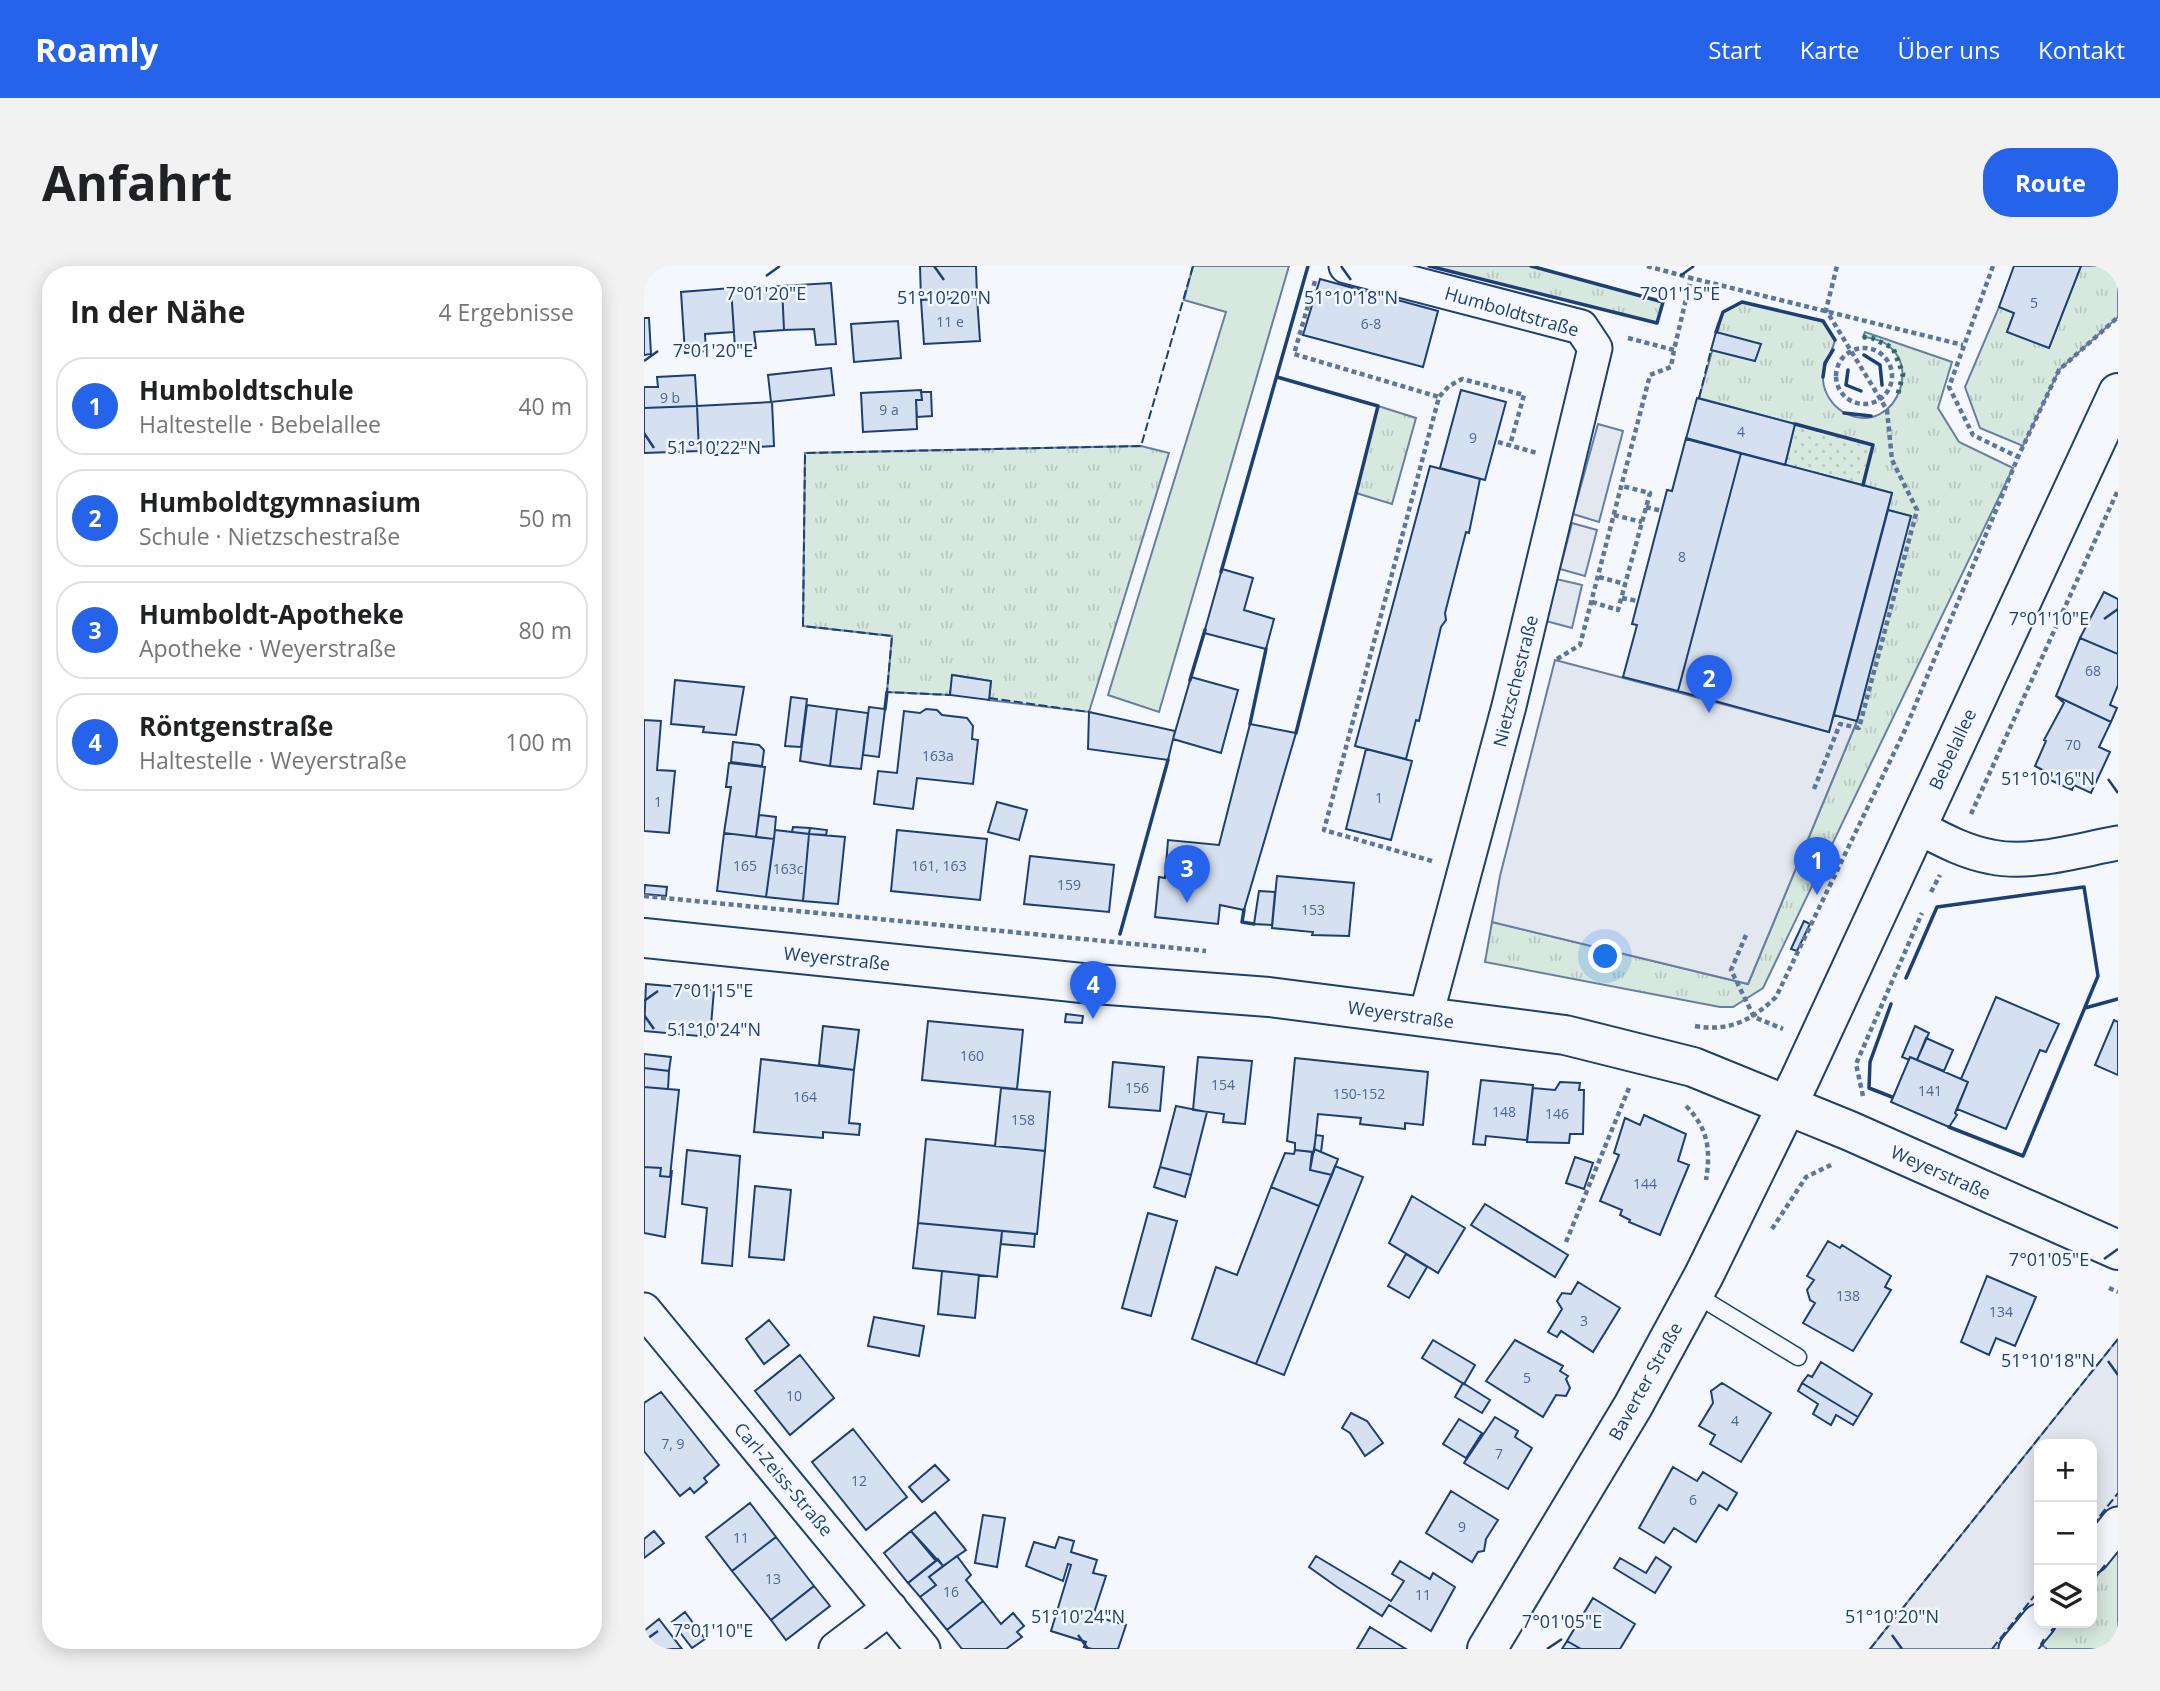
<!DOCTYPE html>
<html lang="de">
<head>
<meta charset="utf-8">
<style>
  :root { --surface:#fff; --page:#f2f2f2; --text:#202124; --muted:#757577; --line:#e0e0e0; --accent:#2563eb }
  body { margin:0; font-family:"Open Sans",sans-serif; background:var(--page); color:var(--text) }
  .controls { position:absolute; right:21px; bottom:21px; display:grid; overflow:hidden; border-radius:14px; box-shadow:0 4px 18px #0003 }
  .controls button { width:63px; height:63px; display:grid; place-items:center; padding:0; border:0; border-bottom:2px solid var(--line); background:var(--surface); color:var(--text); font:35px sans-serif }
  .you { position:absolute; left:962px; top:691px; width:24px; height:24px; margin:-18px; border:5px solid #fff; border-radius:50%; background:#1a73e8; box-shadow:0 0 0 10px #1a73e833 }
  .badge { display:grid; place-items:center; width:46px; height:46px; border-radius:50%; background:var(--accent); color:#fff; font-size:23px; font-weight:700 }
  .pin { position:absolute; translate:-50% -58px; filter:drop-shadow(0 2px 4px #0008) }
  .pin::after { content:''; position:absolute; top:37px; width:24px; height:21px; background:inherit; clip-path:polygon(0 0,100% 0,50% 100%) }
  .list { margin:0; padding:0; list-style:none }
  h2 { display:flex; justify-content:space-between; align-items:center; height:91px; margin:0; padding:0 28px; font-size:30px }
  h2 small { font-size:23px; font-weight:400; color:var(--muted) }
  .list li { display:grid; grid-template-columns:46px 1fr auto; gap:21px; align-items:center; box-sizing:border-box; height:98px; margin:0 14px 14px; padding:0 14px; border:2px solid var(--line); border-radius:28px }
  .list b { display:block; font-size:26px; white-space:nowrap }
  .list p { margin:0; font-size:23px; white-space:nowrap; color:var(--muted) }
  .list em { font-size:23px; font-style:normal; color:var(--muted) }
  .icon { flex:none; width:38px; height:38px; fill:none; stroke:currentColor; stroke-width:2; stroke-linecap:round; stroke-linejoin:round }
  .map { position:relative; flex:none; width:1474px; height:1383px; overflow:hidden; border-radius:28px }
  header { display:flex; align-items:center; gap:42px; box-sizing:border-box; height:98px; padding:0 35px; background:var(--accent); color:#fff }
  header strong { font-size:33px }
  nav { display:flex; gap:38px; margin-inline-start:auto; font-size:24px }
  .intro { display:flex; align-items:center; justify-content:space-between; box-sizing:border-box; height:168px; padding:0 42px }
  h1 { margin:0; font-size:49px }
  .button { padding:18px 32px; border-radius:28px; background:var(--accent); color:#fff; font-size:24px; font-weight:700 }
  main { display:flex; gap:42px; padding:0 42px }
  aside { flex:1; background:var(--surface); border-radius:28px; box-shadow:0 4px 18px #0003 }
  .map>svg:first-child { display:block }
  .grass { fill:url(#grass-tufts); stroke:#687fa3; stroke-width:2 }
  .garden { fill:url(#garden-dots); stroke:#687fa3; stroke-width:2 }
  .pitch { fill:#d7e8df; stroke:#687fa3; stroke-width:2 }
  .parking { fill:#e3e8f0; stroke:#687fa3; stroke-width:2 }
  .building { fill:#d5e0f0; stroke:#1d3f73; stroke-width:2 }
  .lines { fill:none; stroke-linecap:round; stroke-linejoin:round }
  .lane-casing { stroke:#1d3f73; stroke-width:19 }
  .street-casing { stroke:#1d3f73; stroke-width:37 }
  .secondary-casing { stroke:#1d3f73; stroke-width:42 }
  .path { stroke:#5e769c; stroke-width:4.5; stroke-dasharray:5 3.5; stroke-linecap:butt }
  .lane { stroke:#f4f7fb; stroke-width:16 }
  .street { stroke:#f4f7fb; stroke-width:33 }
  .secondary { stroke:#f4f7fb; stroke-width:38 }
  .hedge { stroke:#2c6c60; stroke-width:5; stroke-dasharray:3.5 5; stroke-linecap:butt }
  .fence { stroke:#1d3f73; stroke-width:2; stroke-dasharray:9 3.5; stroke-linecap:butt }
  .wall { stroke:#1d3f73; stroke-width:3.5 }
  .ticks { fill:none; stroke:#1d3f73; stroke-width:2.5 }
  .labels { text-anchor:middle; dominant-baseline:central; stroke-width:5; stroke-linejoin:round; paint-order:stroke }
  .number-label { font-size:14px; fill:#4b6792 }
  .street-label { font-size:18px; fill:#1d3f73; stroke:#f4f7fb }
  .ticks-label { font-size:18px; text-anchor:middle; fill:#1d3f73; stroke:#f4f7fb; stroke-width:5; stroke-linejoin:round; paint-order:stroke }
</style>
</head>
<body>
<header>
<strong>Roamly</strong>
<nav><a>Start</a><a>Karte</a><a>Über uns</a><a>Kontakt</a></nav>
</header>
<div class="intro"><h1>Anfahrt</h1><a class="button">Route</a></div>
<main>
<aside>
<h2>In der Nähe<small>4 Ergebnisse</small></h2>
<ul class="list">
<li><span class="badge">1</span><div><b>Humboldtschule</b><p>Haltestelle · Bebelallee</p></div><em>40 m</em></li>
<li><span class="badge">2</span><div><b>Humboldtgymnasium</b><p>Schule · Nietzschestraße</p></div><em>50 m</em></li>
<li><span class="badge">3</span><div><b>Humboldt-Apotheke</b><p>Apotheke · Weyerstraße</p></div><em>80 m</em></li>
<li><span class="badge">4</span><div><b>Röntgenstraße</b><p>Haltestelle · Weyerstraße</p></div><em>100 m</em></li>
</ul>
</aside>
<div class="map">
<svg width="1474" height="1383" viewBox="0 0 1474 1383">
  <defs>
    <pattern id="grass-tufts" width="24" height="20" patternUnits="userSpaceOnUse" patternTransform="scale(1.75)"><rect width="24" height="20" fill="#d7e8df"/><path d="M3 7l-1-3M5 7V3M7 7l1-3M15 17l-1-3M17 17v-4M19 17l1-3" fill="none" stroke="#b8c8c3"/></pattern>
    <pattern id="garden-dots" width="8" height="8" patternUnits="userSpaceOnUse" patternTransform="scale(1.75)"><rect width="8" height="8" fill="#d7e8df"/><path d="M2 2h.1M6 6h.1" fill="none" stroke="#b8c8c3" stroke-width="1.8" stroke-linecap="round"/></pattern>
  </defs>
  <rect width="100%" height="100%" fill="#f4f7fb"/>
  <path class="grass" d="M785 0H887L1019 36 1013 57Z
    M1437 0H1474V51L1415 104 1379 180 1336 162 1321 121 1355 41 1370 47 1363 66 1405 82Z
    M1098 36 1179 55 1191 74C1188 88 1178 99 1179 114 1180 127 1188 139 1199 146 1255 177 1289 77 1219 71L1221 66 1308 96 1294 142 1315 176 1369 202 1119 722 1089 741H1076L841 696 848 656 1104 718 1213 455 1266 250 1244 244 1248 227 1219 219 1228 179 1055 132 1079 46Z
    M734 140 772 152 748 238 712 227Z
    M497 180 525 187 445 446 345 434 347 415 309 409 306 429 243 426 248 370 159 360 161 187Z
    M1474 1283V1383H1403L1397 1378 1414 1357H1448V1315Z"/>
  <path class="garden" d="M1151 158 1229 179 1219 219 1141 199Z"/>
  <path class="pitch" d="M549 0H645L515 446 464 429 582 46 540 34Z"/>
  <path class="parking" d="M954 158 979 165 955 256 929 248Z
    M928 257 953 264 941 310 916 303Z
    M912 313 938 319 928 362 902 355Z
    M911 394 1185 466 1190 449 1213 455 1104 718 848 656 856 610Z
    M1474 1073V1283L1448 1316V1178H1395V1357H1414L1393 1383H1226Z"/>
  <path class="building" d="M276 0H332L333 31 277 34Z
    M1370 0H1437L1405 82 1363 66 1370 47 1355 41Z
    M676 13 794 45 779 101 659 69Z
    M187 17 192 78 172 79 170 63 140 64 138 20Z
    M138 20 140 64 110 66 112 82H91L87 22Z
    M87 22 90 66 61 68 62 85 41 87 37 26Z
    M333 31 336 75 280 78 277 34Z
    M0 52H5L7 88 0 89Z
    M254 55 257 92 210 96 207 58Z
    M1072 66 1117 78 1111 95 1067 84Z
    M187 102 190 129 127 136 124 109Z
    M51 109 53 140 0 142V121H14L13 111Z
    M277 124 278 134H272L273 163 219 166 217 127Z
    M817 124 862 136 841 214 796 202Z
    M277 126H287L288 150 273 151 272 134H278Z
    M1053 132 1151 158 1141 199 1042 173Z
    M128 136 130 180 93 182V188L71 189 70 184 55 185 53 140Z
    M53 140 55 185 0 187V142Z
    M1042 172 1097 187 1034 425 979 411 993 359 988 358 1023 224 1028 225Z
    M1097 187 1248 227 1185 466 1034 425Z
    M786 200 836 213 825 267 822 266 801 347 802 354 797 361 775 455 772 454 762 493 711 480Z
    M1244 244 1267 250 1213 455 1190 449Z
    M578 303 609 312 600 344 630 353 622 383 560 367Z
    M1460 326 1474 333V388L1436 372Z
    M1436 372 1474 388V419L1466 439 1473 442 1467 456 1412 430Z
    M308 409 347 415 345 434 306 429Z
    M547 411 594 424 577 487 529 473Z
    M31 414 100 421 92 469 59 466 60 461 27 458Z
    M1412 430 1467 456 1455 481 1466 486 1447 527 1430 519 1428 524 1406 514 1408 509 1391 500 1402 475 1400 474 1420 437Z
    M147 431 163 433 157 481 141 480Z
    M163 439 193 443 186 500 156 495Z
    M225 441 241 443 235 491 219 489Z
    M193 443 224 447 217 503 186 500Z
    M282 443 293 444 298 449 323 452 329 460 328 473 334 474 329 518 273 512 269 543 230 538 234 505 253 507 260 445 276 447Z
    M445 446 531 465 524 494 444 483Z
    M0 454 17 455 13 504 31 505 25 567 0 565Z
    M606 458 652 467 600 644 576 639 574 658 511 651 515 611 521 612 524 574 575 579Z
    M89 476 115 479 120 484 118 500 87 496Z
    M722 483 768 495 747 574 702 563Z
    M85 497 121 501 112 571 80 567 87 521H82Z
    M353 536 383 544 375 574 344 566Z
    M115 549 132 551 130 573 112 571Z
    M149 561 166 562 165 568 148 566Z
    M166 562 183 564 182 569 165 568Z
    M131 564 165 568 159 635 122 631Z
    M253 564 343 573 336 634 247 625Z
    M80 567 130 573 122 631 73 625Z
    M165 568 201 571 194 638 159 635Z
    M386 590 470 599 465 646 380 638Z
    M633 610 710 617 705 670 668 669 669 666 628 662Z
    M1 619 23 621 22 630 0 628Z
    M615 625 631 626 628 659 610 658Z
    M1160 655 1166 658 1153 685 1147 683Z
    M2 718 70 724 66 771 0 765Z
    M1352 731 1415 758 1402 786 1396 784 1362 863 1313 843 1324 816 1317 813Z
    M422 748 439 750 438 757 421 756Z
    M1470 754 1474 756V809L1451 799Z
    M284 755 379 764 373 823 278 814Z
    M179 760 215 764 210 804 175 799Z
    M1271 760 1285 767 1273 794 1266 791 1265 794 1258 791Z
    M1282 772 1309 784 1300 805 1273 794Z
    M0 788 27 791 25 805 0 802Z
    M554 791 608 795 601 858 579 856 580 848 549 844Z
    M1266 791 1324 816 1311 847 1313 849 1305 861 1247 836Z
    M651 792 784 806 779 859 761 857V863L716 858 717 852 674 848 670 886 651 884V877L643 875Z
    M117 793 210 804 205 857 216 858 215 869 179 866V872L110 866Z
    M469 796 520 801 516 845 465 841Z
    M0 802 25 805 24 823 0 821Z
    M837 814 889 819 883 874 842 870 841 879 829 878Z
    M916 816 936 817 935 824H940L939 868H926L925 877 883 876 889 822 911 824Z
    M0 821 35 824 26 911 16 910 17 902 0 901Z
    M357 822 406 826 401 885 351 880Z
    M532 840 563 846 547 909 516 901Z
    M1000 849 1042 868 1034 895 1045 899 1016 969 985 956 986 954 976 949 978 944 956 935 975 889 970 887 981 852 996 859Z
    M672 869 679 870 677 886 670 883Z
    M282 873 401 885 393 968 274 957Z
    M670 883 694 893 688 909 666 904Z
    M43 884 96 890 88 1000 58 997 63 942 38 938Z
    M651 884 668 886 666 904 688 909 675 940 627 921 641 887 650 888Z
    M931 891 949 897 940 923 922 917Z
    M691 900 719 911 640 1109 612 1098Z
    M0 901 17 902 16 910 26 911 28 904 21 971 0 967Z
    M516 901 547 909 541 931 510 921Z
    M111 920 147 924 140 994 105 991Z
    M627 921 675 940 612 1098 548 1073 572 1001 593 1009Z
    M768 930 821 962 794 1007 745 977Z
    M841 938 924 989 911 1011 827 959Z
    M504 947 533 955 507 1050 478 1042Z
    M274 957 358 965 353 1011 269 1002Z
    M358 965 391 968 390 981 357 978Z
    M1184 975 1196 982 1198 979 1247 1010 1241 1021 1247 1024 1209 1085 1159 1057 1171 1037 1166 1034 1163 1024 1170 1014 1163 1010Z
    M762 988 783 1001 765 1032 744 1020Z
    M298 1005 335 1009 331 1052 294 1048Z
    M1343 1010 1392 1031 1371 1080 1352 1072 1345 1089 1317 1076Z
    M934 1016 976 1042 949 1086 917 1065 913 1071 904 1066 918 1043 913 1035 918 1027 927 1028Z
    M230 1051 280 1060 275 1090 224 1080Z
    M125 1054 145 1079 120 1098 102 1073Z
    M789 1074 831 1099 820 1118 778 1092Z
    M871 1074 919 1100 916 1105 924 1110 922 1113 926 1122 922 1130 912 1129 899 1151 842 1115Z
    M156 1089 190 1132 146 1169 111 1125Z
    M1177 1096 1228 1128 1214 1151 1158 1117 1164 1109 1168 1111Z
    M819 1117 846 1134 838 1147 811 1131Z
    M1078 1117 1127 1147 1097 1196 1066 1178 1071 1169 1055 1160 1069 1137 1067 1125Z
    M1158 1117 1214 1151 1209 1159 1192 1149 1187 1159 1169 1148 1174 1138 1154 1125Z
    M17 1126 75 1199 60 1212 63 1216 50 1227 46 1222 36 1230 0 1185V1137Z
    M707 1147 723 1155 739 1177 721 1190 706 1167 698 1162Z
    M851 1151 874 1165 871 1171 888 1182 864 1223 820 1197Z
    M815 1153 838 1167 822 1192 799 1178Z
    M209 1163 263 1231 222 1264 168 1196Z
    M291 1199 305 1214 278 1236 265 1221Z
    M1029 1201 1053 1215 1059 1206 1093 1227 1083 1244 1075 1239 1052 1276 1030 1262 1020 1277 995 1262Z
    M807 1225 854 1254 842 1273 840 1285 834 1286 828 1296 782 1267Z
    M106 1237 132 1271 88 1305 62 1271Z
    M291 1246 322 1284 299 1300 267 1265Z
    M339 1249 361 1252 353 1301 331 1297Z
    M10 1265 20 1277 0 1292V1273Z
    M267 1265 292 1295 264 1317 240 1287Z
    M132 1271 170 1320 127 1354 88 1305Z
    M415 1271 430 1275 427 1286 453 1294 449 1307 462 1310 449 1350 482 1359 474 1383H448L440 1381 442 1376 407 1365 427 1299 424 1298 419 1315 382 1300 390 1276 411 1282Z
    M313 1290 327 1309 322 1314 339 1335 303 1364 276 1331 292 1319 285 1311Z
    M672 1290 747 1335 760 1315 748 1308 756 1295 786 1313 789 1307 811 1321 787 1365 745 1339 738 1350 693 1321 665 1301Z
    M1012 1291 1027 1301 1011 1327 970 1302 976 1292 1002 1307Z
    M294 1293 299 1300 285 1311 292 1319 276 1331 264 1317Z
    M170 1320 186 1340 142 1374 127 1354Z
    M949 1332 991 1358 976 1383H937L923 1375Z
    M339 1335 357 1358 369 1347 380 1360 373 1366 378 1371 362 1383H318L303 1364Z
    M41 1346 61 1373 48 1382 28 1356Z
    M15 1353 38 1383H0V1365Z
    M726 1361 762 1383H713Z
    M923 1375 937 1383H918Z"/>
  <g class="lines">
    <g class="lane-casing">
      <path id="lane" d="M1049 1027 1154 1091"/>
    </g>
    <g class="street-casing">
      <path id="street" d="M702 0 937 61 951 82 865 440 781 753
        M1272 560C1297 573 1320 586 1348 591 1387 599 1435 584 1474 577
        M0 1044 279 1383
        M1448 1290 1474 1258
        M192 1383 246 1342
        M1372 1383 1395 1355"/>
    </g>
    <g class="secondary-casing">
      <path id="secondary" d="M0 672 438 717 625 731 921 769 1049 801 1206 865 1474 984
        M843 1383 989 1140 1060 1009 1156 813 1474 127"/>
    </g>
    <path class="path" d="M1003 0 1047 12
      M1349 0 1305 121 1329 169 1374 191
      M671 15 650 88 795 131
      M984 72 1030 84 1047 12 1319 79
      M1192 110a28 28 0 1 1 56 0a28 28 0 1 1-56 0Z
      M854 176 893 187
      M1002 241 1018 245
      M970 249 998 256
      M955 311 981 318
      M978 332 994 335
      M948 336 974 344 1006 227 978 220
      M913 393 936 379 1006 109 1027 101 1030 84
      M1170 523 1196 458 1215 462 1273 244 1248 194 1243 144 1182 44 1193 0
      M1327 548 1474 224
      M788 595 680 564 795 131 805 120 818 113 880 129 866 179
      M1287 626 1296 609
      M0 630 562 685
      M1102 669 1087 704 1110 751 1139 763
      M1051 760C1086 766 1108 754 1132 731L1261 464 1374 191 1415 104 1474 51
      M1219 830 1212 798 1278 647
      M1042 840C1064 862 1067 884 1062 914
      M1128 963 1162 911 1189 898
      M922 976 985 822
      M1465 1022 1474 1026"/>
    <use href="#lane" class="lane"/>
    <use href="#street" class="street"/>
    <use href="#secondary" class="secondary"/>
    <path class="hedge" d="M1219 71 1228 72 1249 82 1259 108 1253 132"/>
    <path class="fence" d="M1055 132 1067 84
      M306 425V429L243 426 248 370 159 360 161 187 497 180 549 0
      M345 432 445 446
      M1448 1260 1474 1227
      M1448 1315 1461 1299
      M1407 1365 1414 1357
      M1400 1373 1397 1378 1403 1383
      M1226 1383 1474 1073
      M1348 1383 1395 1324"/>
    <path class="wall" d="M785 0 1013 57 1019 36 887 0
      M1072 66 1079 46 1098 36 1179 55 1191 74
      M1220 89 1236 99 1238 119
      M1204 104 1202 119 1217 125
      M633 111 734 140 652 467
      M1179 111 1181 97 1189 84
      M1200 147 1227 150
      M1151 158 1229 179 1219 219
      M577 306 664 0
      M546 414 561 364
      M241 443 243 426
      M606 458 622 383
      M600 644 598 656 610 658
      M476 668 524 494
      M1262 712 1293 641 1440 621 1454 710 1379 890 1305 861
      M1247 738 1226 796 1225 822 1248 831
      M1441 742 1474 733"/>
  </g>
  <path class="ticks" d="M290 0 300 14M697 0 707 14M122 10 136 0M1036 10 1050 0M0 95 14 85M0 167 10 182M1460 353 1474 343M1464 513 1474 527M0 735 14 725M0 749 10 763M1460 993 1474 983M1464 1095 1474 1109M434 1369 444 1383M1248 1369 1258 1383M0 1375 14 1365M903 1383 918 1373"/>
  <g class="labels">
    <g class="number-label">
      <text x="1390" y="36">5</text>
      <text x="306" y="55">11 e</text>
      <text x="727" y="57">6-8</text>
      <text x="26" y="131">9 b</text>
      <text x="245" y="143">9 a</text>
      <text x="1097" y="165">4</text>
      <text x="829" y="171">9</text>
      <text x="1038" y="290">8</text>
      <text x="1449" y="404">68</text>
      <text x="1429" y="478">70</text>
      <text x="294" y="489">163a</text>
      <text x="735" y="531">1</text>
      <text x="14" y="535">1</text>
      <text x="101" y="599">165</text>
      <text x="295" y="599">161, 163</text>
      <text x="144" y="602">163c</text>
      <text x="425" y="618">159</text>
      <text x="669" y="643">153</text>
      <text x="328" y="789">160</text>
      <text x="579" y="818">154</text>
      <text x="493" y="821">156</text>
      <text x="1286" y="824">141</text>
      <text x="715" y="827">150-152</text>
      <text x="161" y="830">164</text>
      <text x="860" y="845">148</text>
      <text x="913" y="847">146</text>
      <text x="379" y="853">158</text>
      <text x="1001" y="917">144</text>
      <text x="1204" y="1029">138</text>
      <text x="1357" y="1045">134</text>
      <text x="940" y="1054">3</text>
      <text x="883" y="1111">5</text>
      <text x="150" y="1129">10</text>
      <text x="1091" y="1154">4</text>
      <text x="29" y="1177">7, 9</text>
      <text x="855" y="1187">7</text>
      <text x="215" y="1214">12</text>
      <text x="1049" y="1233">6</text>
      <text x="818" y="1260">9</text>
      <text x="97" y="1271">11</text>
      <text x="129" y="1312">13</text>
      <text x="307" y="1325">16</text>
      <text x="779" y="1328">11</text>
    </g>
    <g class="street-label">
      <text transform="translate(868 45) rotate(16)">Humboldtstraße</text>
      <text transform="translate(871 415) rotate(-76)">Nietzschestraße</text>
      <text transform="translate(1308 483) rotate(-65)">Bebelallee</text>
      <text transform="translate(193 692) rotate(6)">Weyerstraße</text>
      <text transform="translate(757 748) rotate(8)">Weyerstraße</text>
      <text transform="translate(1297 906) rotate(24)">Weyerstraße</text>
      <text transform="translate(1001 1115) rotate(-61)">Baverter Straße</text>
      <text transform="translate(140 1213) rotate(50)">Carl-Zeiss-Straße</text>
    </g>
  </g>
  <g class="ticks-label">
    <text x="122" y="34">7°01'20"E</text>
    <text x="1036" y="34">7°01'15"E</text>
    <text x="300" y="38">51°10'20"N</text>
    <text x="707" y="38">51°10'18"N</text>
    <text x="69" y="91">7°01'20"E</text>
    <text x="70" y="188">51°10'22"N</text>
    <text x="1405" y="359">7°01'10"E</text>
    <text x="1404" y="519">51°10'16"N</text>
    <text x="69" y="731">7°01'15"E</text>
    <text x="70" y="770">51°10'24"N</text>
    <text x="1405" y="1000">7°01'05"E</text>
    <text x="1404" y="1101">51°10'18"N</text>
    <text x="434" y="1357">51°10'24"N</text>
    <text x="1248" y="1357">51°10'20"N</text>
    <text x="918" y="1362">7°01'05"E</text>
    <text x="69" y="1371">7°01'10"E</text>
  </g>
</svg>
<div class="controls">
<button>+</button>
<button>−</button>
<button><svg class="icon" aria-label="layers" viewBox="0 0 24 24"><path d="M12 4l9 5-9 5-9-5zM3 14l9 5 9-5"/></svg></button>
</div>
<div class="you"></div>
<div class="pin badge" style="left:1173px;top:629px">1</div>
<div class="pin badge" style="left:1065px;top:447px">2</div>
<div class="pin badge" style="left:543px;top:637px">3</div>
<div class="pin badge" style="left:449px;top:753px">4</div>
</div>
</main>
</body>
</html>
